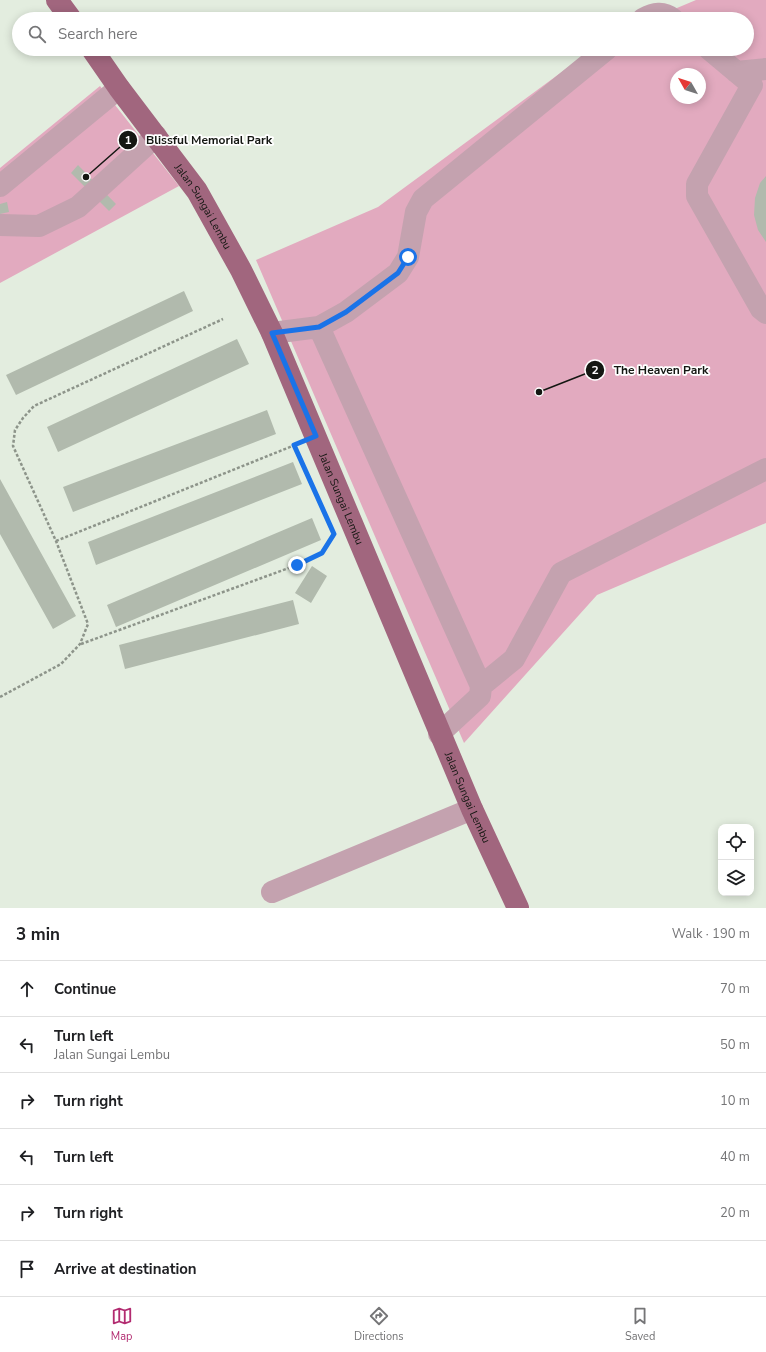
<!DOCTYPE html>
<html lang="en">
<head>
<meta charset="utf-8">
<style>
  :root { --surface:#fff; --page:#f6f6f6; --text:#202124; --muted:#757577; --line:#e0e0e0; --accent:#b22b70 }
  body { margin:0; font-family:"Nunito Sans",sans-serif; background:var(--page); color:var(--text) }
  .controls { position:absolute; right:12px; bottom:12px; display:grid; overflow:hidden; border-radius:8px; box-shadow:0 2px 10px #0003 }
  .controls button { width:36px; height:36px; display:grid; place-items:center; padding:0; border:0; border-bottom:1px solid var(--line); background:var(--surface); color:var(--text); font:20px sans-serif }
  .compass { position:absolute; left:670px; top:68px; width:36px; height:36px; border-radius:50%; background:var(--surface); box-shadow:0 2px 10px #0003; rotate:309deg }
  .stop { position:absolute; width:12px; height:12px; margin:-9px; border:3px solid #1a73e8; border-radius:50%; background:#fff }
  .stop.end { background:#1a73e8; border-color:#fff; box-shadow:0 1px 4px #0008 }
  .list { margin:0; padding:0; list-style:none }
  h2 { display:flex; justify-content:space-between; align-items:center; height:52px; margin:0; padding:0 16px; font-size:17px }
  h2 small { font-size:13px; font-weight:400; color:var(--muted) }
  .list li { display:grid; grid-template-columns:26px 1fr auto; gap:12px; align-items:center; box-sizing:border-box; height:56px; padding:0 16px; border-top:1px solid var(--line) }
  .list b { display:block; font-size:15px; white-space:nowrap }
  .list p { margin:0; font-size:13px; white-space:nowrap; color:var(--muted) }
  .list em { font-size:13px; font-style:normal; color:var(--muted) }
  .icon { flex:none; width:22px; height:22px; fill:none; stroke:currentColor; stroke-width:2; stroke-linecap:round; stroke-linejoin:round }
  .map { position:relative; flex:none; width:766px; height:908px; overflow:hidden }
  .search { position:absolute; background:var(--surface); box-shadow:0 2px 10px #0003; left:12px; right:12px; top:12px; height:44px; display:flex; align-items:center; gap:10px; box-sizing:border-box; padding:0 14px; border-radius:22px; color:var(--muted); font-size:15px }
  .sheet { height:388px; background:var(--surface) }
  nav { display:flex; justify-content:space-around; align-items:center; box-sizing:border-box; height:56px; border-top:1px solid var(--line); background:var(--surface); font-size:11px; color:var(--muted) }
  nav a { display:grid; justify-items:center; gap:2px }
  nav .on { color:var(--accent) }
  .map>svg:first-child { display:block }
  .green { fill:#e2aabf; fill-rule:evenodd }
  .building { fill:#b1baad }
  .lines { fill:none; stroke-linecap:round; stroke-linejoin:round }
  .path { stroke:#8d948a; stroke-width:2.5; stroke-dasharray:3 2; stroke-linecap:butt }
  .minor { stroke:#c4a2af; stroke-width:22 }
  .major { stroke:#a1667e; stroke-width:22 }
  .route { stroke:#1a73e8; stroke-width:5 }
  .labels { text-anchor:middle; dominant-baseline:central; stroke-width:3.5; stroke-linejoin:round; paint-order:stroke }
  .street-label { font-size:11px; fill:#141712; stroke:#fff }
  .leader { fill:none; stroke:#141712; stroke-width:1.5 }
  .callout-dot { fill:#141712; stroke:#fff; stroke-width:1.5 }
  .mark-label { font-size:12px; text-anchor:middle; font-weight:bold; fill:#fff }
  .callout-label { font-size:12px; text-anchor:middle; font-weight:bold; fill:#141712; stroke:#fff; stroke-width:3.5; stroke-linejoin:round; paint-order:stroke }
</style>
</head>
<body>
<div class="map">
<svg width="766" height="908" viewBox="0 0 766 908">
  <rect width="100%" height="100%" fill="#e3eddf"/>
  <path class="green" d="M696 0H766V523L597 595 464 743 256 260 378 207 593 49H747V19H634L646 11 677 8ZM676 74H700V98H676Z
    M100 86 179 186 0 283V168Z"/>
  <path class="building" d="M78 165 116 204 109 211 71 173Z
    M766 176V242L758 230 754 215 755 198 760 183Z
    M7 202 9 212 0 214V204Z
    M184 291 193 311 16 395 6 375Z
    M237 339 249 364 58 452 47 427Z
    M267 410 276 434 73 512 63 487Z
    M293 462 302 484 96 565 88 542Z
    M0 479 76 616 53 629 0 534Z
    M312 518 321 540 116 627 107 605Z
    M312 566 327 576 311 603 295 593Z
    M293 600 299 624 125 669 119 645Z"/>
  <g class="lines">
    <path class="path" d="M56 541 295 445
      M81 644 297 565 322 553 334 534 294 445
      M0 697 61 664 80 644 88 624 56 541 13 446 15 430 23 418 34 406 223 319"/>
    <path class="minor" d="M643 19C654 13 663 11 673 19
      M709 49 752 85 697 184V196L761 309 766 313
      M736 72 766 69
      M0 186 119 88
      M0 225 39 226 78 207 156 136
      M319 327 481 686 480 696 439 734
      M272 333 319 327 346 312 398 273 408 257 416 212 423 199 607 49
      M481 686 514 659 561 573 766 469
      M272 892 472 809"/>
    <g class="major">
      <path d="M57 0 71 19"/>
      <path id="s1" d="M92 49 119 88 197 191 241 270 272 333 472 809 518 908"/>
    </g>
  </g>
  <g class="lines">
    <path class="route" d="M297 565 322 553 334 534 294 445 316 436 272 333 319 327 346 312 398 273 408 257"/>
  </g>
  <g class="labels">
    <g class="street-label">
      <text stroke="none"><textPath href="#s1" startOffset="193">Jalan Sungai Lembu</textPath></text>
      <text stroke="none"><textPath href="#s1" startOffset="517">Jalan Sungai Lembu</textPath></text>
      <text stroke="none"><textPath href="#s1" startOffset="841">Jalan Sungai Lembu</textPath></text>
    </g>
  </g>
  <path class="leader" d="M86 177L128 140M539 392L595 370"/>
  <g class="callout-dot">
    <circle cx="86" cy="177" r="4"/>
    <circle cx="539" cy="392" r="4"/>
    <circle cx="128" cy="140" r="10"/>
    <circle cx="595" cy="370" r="10"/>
  </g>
  <g class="mark-label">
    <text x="128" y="144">1</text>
    <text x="595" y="374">2</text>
  </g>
  <g class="callout-label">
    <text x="209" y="144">Blissful Memorial Park</text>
    <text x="661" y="374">The Heaven Park</text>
  </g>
</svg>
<div class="controls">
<button><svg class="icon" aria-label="locate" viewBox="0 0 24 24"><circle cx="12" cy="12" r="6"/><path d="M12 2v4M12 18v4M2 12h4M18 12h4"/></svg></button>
<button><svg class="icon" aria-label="layers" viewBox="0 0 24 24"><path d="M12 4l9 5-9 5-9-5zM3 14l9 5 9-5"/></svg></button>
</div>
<svg class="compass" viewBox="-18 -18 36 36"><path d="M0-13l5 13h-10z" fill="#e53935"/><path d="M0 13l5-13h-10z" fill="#757577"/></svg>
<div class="stop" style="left:408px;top:257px"></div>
<div class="stop end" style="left:297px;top:565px"></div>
<div class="search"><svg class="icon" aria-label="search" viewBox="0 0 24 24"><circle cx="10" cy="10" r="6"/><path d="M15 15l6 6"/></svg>Search here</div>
</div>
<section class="sheet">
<h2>3 min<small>Walk · 190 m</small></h2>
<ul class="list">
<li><svg class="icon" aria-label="ahead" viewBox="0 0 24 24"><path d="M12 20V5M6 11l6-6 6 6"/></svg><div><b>Continue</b></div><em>70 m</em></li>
<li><svg class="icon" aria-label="left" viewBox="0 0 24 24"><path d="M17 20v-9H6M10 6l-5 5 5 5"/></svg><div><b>Turn left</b><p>Jalan Sungai Lembu</p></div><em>50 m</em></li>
<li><svg class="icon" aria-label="right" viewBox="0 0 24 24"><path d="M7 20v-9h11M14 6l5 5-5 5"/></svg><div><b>Turn right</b></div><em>10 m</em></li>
<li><svg class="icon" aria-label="left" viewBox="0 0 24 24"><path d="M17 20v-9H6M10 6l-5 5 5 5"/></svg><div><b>Turn left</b></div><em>40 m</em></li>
<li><svg class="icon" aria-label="right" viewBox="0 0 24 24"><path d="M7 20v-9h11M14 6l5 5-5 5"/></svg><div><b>Turn right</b></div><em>20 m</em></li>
<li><svg class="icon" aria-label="arrive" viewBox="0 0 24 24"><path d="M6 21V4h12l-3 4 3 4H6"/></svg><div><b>Arrive at destination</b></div></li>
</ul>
</section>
<nav>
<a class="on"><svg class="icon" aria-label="map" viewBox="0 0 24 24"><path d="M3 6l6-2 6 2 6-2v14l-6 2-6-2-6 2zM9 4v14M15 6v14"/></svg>Map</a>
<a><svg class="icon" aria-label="directions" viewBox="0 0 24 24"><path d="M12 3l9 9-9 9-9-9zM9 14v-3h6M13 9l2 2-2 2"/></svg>Directions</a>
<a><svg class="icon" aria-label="saved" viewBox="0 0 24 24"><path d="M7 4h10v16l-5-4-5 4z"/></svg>Saved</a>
</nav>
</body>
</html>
